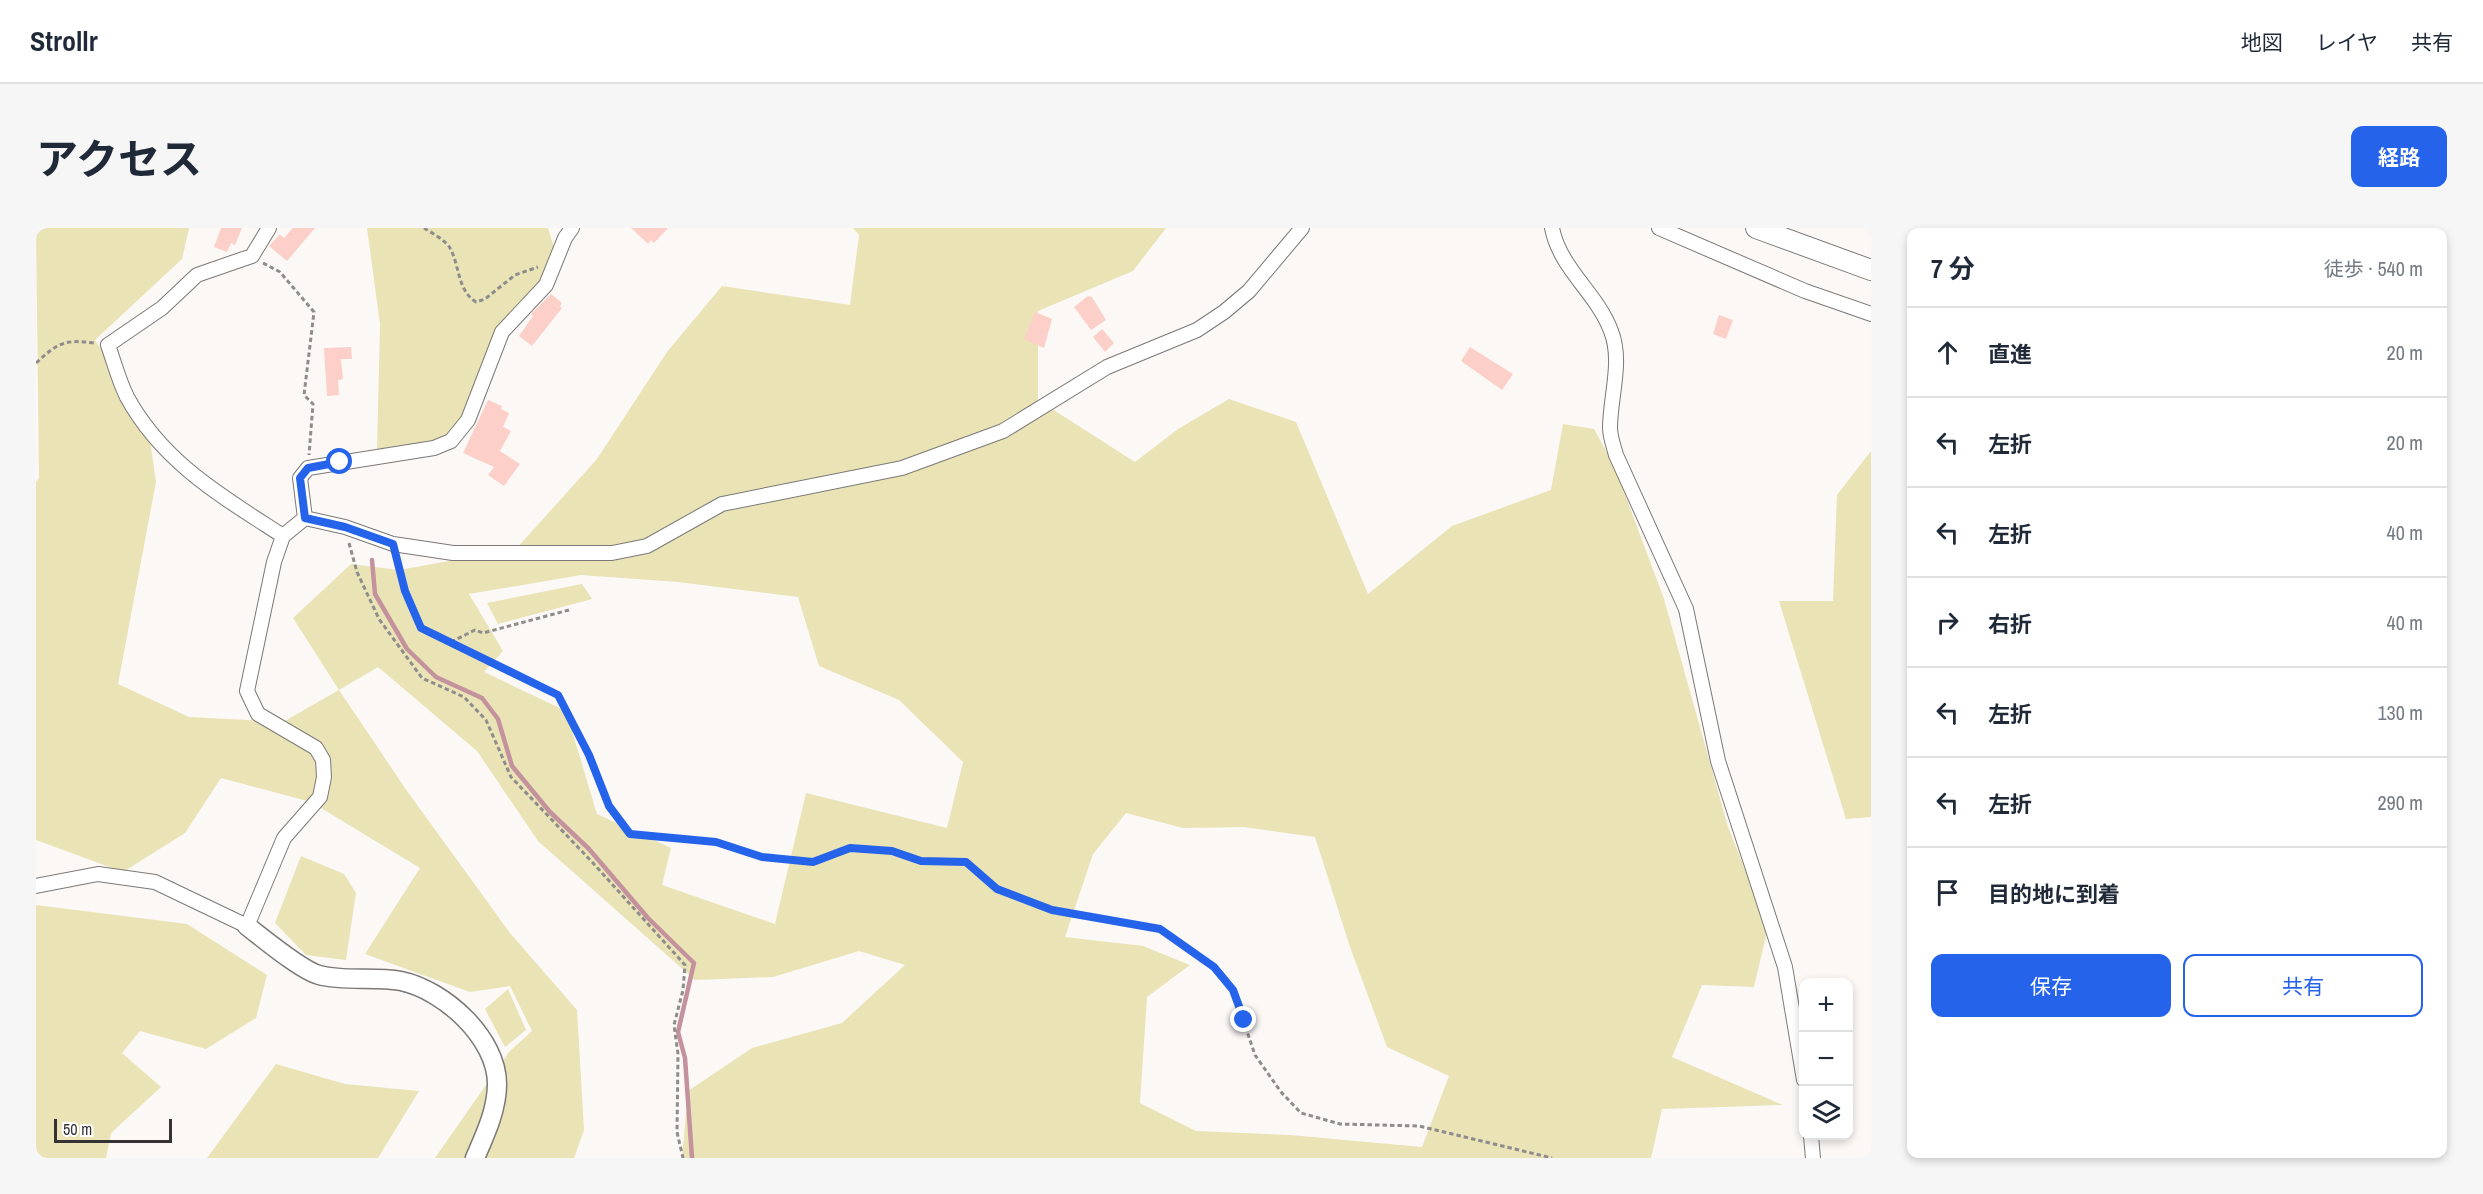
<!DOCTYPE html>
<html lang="ja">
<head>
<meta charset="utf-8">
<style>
  :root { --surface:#fff; --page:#f6f6f7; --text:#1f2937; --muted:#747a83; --line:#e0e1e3; --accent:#2563eb }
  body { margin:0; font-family:"Archivo Narrow","Noto Sans JP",sans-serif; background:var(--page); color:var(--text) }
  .controls { position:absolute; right:18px; bottom:18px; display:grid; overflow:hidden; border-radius:12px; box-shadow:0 3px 9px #0003 }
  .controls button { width:54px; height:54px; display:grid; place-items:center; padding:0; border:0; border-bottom:2px solid var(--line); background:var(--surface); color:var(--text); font:30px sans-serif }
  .scale { position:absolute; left:18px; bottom:15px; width:118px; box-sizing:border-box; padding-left:6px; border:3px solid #343232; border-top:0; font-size:16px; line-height:21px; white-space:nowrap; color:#343232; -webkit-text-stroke:4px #fff; paint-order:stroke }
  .stop { position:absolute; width:18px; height:18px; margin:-14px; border:4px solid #2563eb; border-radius:50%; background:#fff }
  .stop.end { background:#2563eb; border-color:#fff; box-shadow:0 2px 6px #0008 }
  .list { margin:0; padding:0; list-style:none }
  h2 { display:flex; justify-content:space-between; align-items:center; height:78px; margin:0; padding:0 24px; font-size:26px }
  h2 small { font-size:20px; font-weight:400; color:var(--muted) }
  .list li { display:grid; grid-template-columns:39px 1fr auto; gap:18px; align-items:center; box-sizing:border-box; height:90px; padding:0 24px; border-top:2px solid var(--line) }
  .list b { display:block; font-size:22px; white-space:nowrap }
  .list em { font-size:20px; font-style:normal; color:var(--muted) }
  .actions { display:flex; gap:12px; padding:18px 24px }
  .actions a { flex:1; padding:14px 0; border:2px solid var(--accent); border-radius:12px; text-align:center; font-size:21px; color:var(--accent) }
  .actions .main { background:var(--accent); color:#fff }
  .icon { flex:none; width:33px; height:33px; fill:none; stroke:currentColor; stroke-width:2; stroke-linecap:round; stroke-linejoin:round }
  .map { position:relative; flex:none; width:1835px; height:930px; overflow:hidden; border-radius:12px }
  header { display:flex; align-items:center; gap:36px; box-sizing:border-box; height:84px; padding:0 30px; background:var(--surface); border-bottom:2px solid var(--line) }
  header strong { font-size:28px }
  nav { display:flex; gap:33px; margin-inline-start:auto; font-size:21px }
  .intro { display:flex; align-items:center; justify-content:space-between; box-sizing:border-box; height:144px; padding:0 36px }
  h1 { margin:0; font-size:42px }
  .button { padding:15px 27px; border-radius:12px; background:var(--accent); color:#fff; font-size:21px; font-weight:700 }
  main { display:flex; gap:36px; padding:0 36px }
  aside { flex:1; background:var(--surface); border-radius:12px; box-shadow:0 3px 9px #0003 }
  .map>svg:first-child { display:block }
  .green { fill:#e9e3b6; fill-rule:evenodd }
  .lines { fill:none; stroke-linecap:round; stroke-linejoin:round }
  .stream { stroke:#c4929c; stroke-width:4.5 }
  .building { fill:#fcd0c9 }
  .minor-casing { stroke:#7b7977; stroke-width:16 }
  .tertiary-casing { stroke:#7b7977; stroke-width:21 }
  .secondary-casing { stroke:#7b7977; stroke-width:22 }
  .path { stroke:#8f8d8c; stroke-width:3; stroke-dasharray:4.5 3; stroke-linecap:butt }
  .minor { stroke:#fff; stroke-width:14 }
  .tertiary { stroke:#fff; stroke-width:18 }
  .secondary { stroke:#fff; stroke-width:20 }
  .route { stroke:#2563eb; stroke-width:8 }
</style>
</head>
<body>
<header>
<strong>Strollr</strong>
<nav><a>地図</a><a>レイヤ</a><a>共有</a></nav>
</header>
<div class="intro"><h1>アクセス</h1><a class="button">経路</a></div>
<main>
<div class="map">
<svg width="1835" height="930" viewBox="0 0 1835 930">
  <rect width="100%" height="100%" fill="#fbf8f6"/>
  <path class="green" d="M0 0H153L146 31 59 112 111 191 120 254 82 456 153 489 247 494 303 462 257 390 315 336 363 342 480 321 561 231 631 124 686 58 814 77 823 7 817 0H1130L1097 43 1002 83V172L1099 234 1142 201 1193 171 1260 194 1332 366 1416 298 1515 262 1527 196 1558 201 1578 237 1628 371 1692 599 1732 699 1718 759 1666 757 1636 829 1747 877 1626 881 1615 930H646L652 863 716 820 806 795 869 737 823 723 737 749 659 752 502 613 441 523 342 439 303 462 371 563 474 705 541 782 548 902 538 930H399L473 824 496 803 474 758 434 764 329 726 384 640 275 574 185 550 149 605 87 644 0 612V254L3 250ZM545 347 642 354 762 369 783 438 863 472 927 534 911 600 770 565 739 696 626 657 635 620 561 586 530 483 448 444 467 423 433 366ZM1090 585 1147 600 1208 599 1279 609 1314 719 1351 819 1413 848 1386 919 1254 907 1160 903 1104 875 1111 769 1154 737 1107 718 1029 709 1057 626Z
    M331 0H512L521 29 466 117 434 195 397 227 341 222 344 96Z
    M1835 223V589L1810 591 1743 373H1797L1801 267Z
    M546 356 556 371 462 396 451 375Z
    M265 628 308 646 320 665 310 732 270 727 239 695Z
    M0 677 151 696 231 747 220 790 170 821 104 803 86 825 125 859 75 905 70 930H0Z
    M472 761 490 802 469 819 449 781Z
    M240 836 309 856 383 863 342 930H171Z"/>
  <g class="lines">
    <path class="stream" d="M336 332 339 366 371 421 400 449 446 470 462 491 476 538 514 584 553 621 612 690 658 735 642 804 649 830 656 930"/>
  </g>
  <path class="building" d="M185 0H206L199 17 195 15 191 24 178 19Z
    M257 0H279L251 33 233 18 244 6 248 10Z
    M595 0H632L618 15 615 12 612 16Z
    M515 66 526 75 524 78 526 80 496 118 483 108 497 88 495 86Z
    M1052 68 1056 69 1070 92 1055 102 1038 79Z
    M999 84 1016 91 1008 120 988 111Z
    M1683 87 1697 92 1690 111 1677 106Z
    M1066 101 1078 115 1069 124 1057 109Z
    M315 119 316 131H305L307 151 302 152 303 167 291 168 288 120Z
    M1434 119 1477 146 1466 162 1425 133Z
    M452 172 466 178 465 181 473 185 467 199 475 203 464 223 484 236 468 258 452 247 458 239 427 225Z"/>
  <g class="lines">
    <g class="minor-casing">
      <path id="minor" d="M233 0 216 28 161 47 126 80 72 117C78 134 83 153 91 169 127 235 187 269 247 308
        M1516 0C1524 41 1561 65 1575 103 1587 133 1574 169 1574 200 1574 209 1578 219 1580 227L1650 381 1682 533 1749 739 1768 852
        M1623 0 1769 63 1835 86
        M269 290 309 299 357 316 417 325H576L611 318 686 276 866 240 967 203 1071 139 1161 102 1188 84 1213 63 1266 0
        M269 290 264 250 272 240 398 220 415 213 432 192 466 104 510 57 529 10 536 0
        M0 658 62 646 119 654 211 698 248 610 284 569 288 549 287 532 280 520 222 486 211 463 238 334 247 308 269 290
        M1775 908 1777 930"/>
    </g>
    <g class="tertiary-casing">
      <path id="tertiary" d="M211 698C228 711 265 742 283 747 309 754 338 748 365 753 408 762 461 810 461 856 461 882 449 907 439 930"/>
    </g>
    <g class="secondary-casing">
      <path id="secondary" d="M1720 0 1835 42"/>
    </g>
    <path class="path" d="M388 0C396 5 409 12 414 20 424 38 421 62 440 74L449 71 479 47 502 39
      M227 35 244 44 278 84 268 167 277 176 273 227
      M0 135C22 115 28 111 58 115
      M313 315 321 344 343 391 386 450 428 469 450 492 475 549 557 635 649 737 647 762 638 797 642 826 641 904 647 930
      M360 329 369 363 385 400 522 467 553 527 573 578 594 606 680 614 726 629 777 634 814 620 856 623 885 633 930 634 961 661 1016 682 1124 701 1178 739 1197 762 1219 827 1245 864 1265 885 1304 896 1383 898 1516 930
      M415 414 439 402 447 405 533 382"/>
    <use href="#minor" class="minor"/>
    <use href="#tertiary" class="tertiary"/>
    <use href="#secondary" class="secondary"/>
  </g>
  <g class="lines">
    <path class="route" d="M304 234 272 240 264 250 269 290 309 299 357 316 369 363 385 400 522 467 553 527 573 578 594 606 680 614 726 629 777 634 814 620 856 623 885 633 930 634 961 661 1016 682 1124 701 1178 739 1197 762 1208 792"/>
  </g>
</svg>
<div class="controls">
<button>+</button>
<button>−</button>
<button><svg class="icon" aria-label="layers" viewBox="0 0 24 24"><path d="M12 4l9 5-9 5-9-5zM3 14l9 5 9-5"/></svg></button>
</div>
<div class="scale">50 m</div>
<div class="stop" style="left:304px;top:234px"></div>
<div class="stop end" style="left:1208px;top:792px"></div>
</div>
<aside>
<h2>7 分<small>徒歩 · 540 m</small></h2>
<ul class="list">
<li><svg class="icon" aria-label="ahead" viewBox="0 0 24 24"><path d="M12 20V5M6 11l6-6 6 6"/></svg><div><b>直進</b></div><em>20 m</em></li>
<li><svg class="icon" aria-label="left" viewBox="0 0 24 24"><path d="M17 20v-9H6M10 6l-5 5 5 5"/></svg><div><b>左折</b></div><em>20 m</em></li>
<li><svg class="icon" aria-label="left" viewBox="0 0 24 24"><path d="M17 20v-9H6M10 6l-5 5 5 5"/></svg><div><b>左折</b></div><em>40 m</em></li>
<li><svg class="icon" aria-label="right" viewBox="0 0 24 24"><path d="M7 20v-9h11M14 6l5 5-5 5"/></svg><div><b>右折</b></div><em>40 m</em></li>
<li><svg class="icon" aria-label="left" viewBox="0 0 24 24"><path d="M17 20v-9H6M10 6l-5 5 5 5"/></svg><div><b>左折</b></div><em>130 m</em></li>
<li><svg class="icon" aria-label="left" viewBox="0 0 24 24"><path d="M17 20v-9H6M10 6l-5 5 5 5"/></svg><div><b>左折</b></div><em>290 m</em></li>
<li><svg class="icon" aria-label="arrive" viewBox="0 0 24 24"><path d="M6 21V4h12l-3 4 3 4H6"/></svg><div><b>目的地に到着</b></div></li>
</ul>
<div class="actions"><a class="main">保存</a><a>共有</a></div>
</aside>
</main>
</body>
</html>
